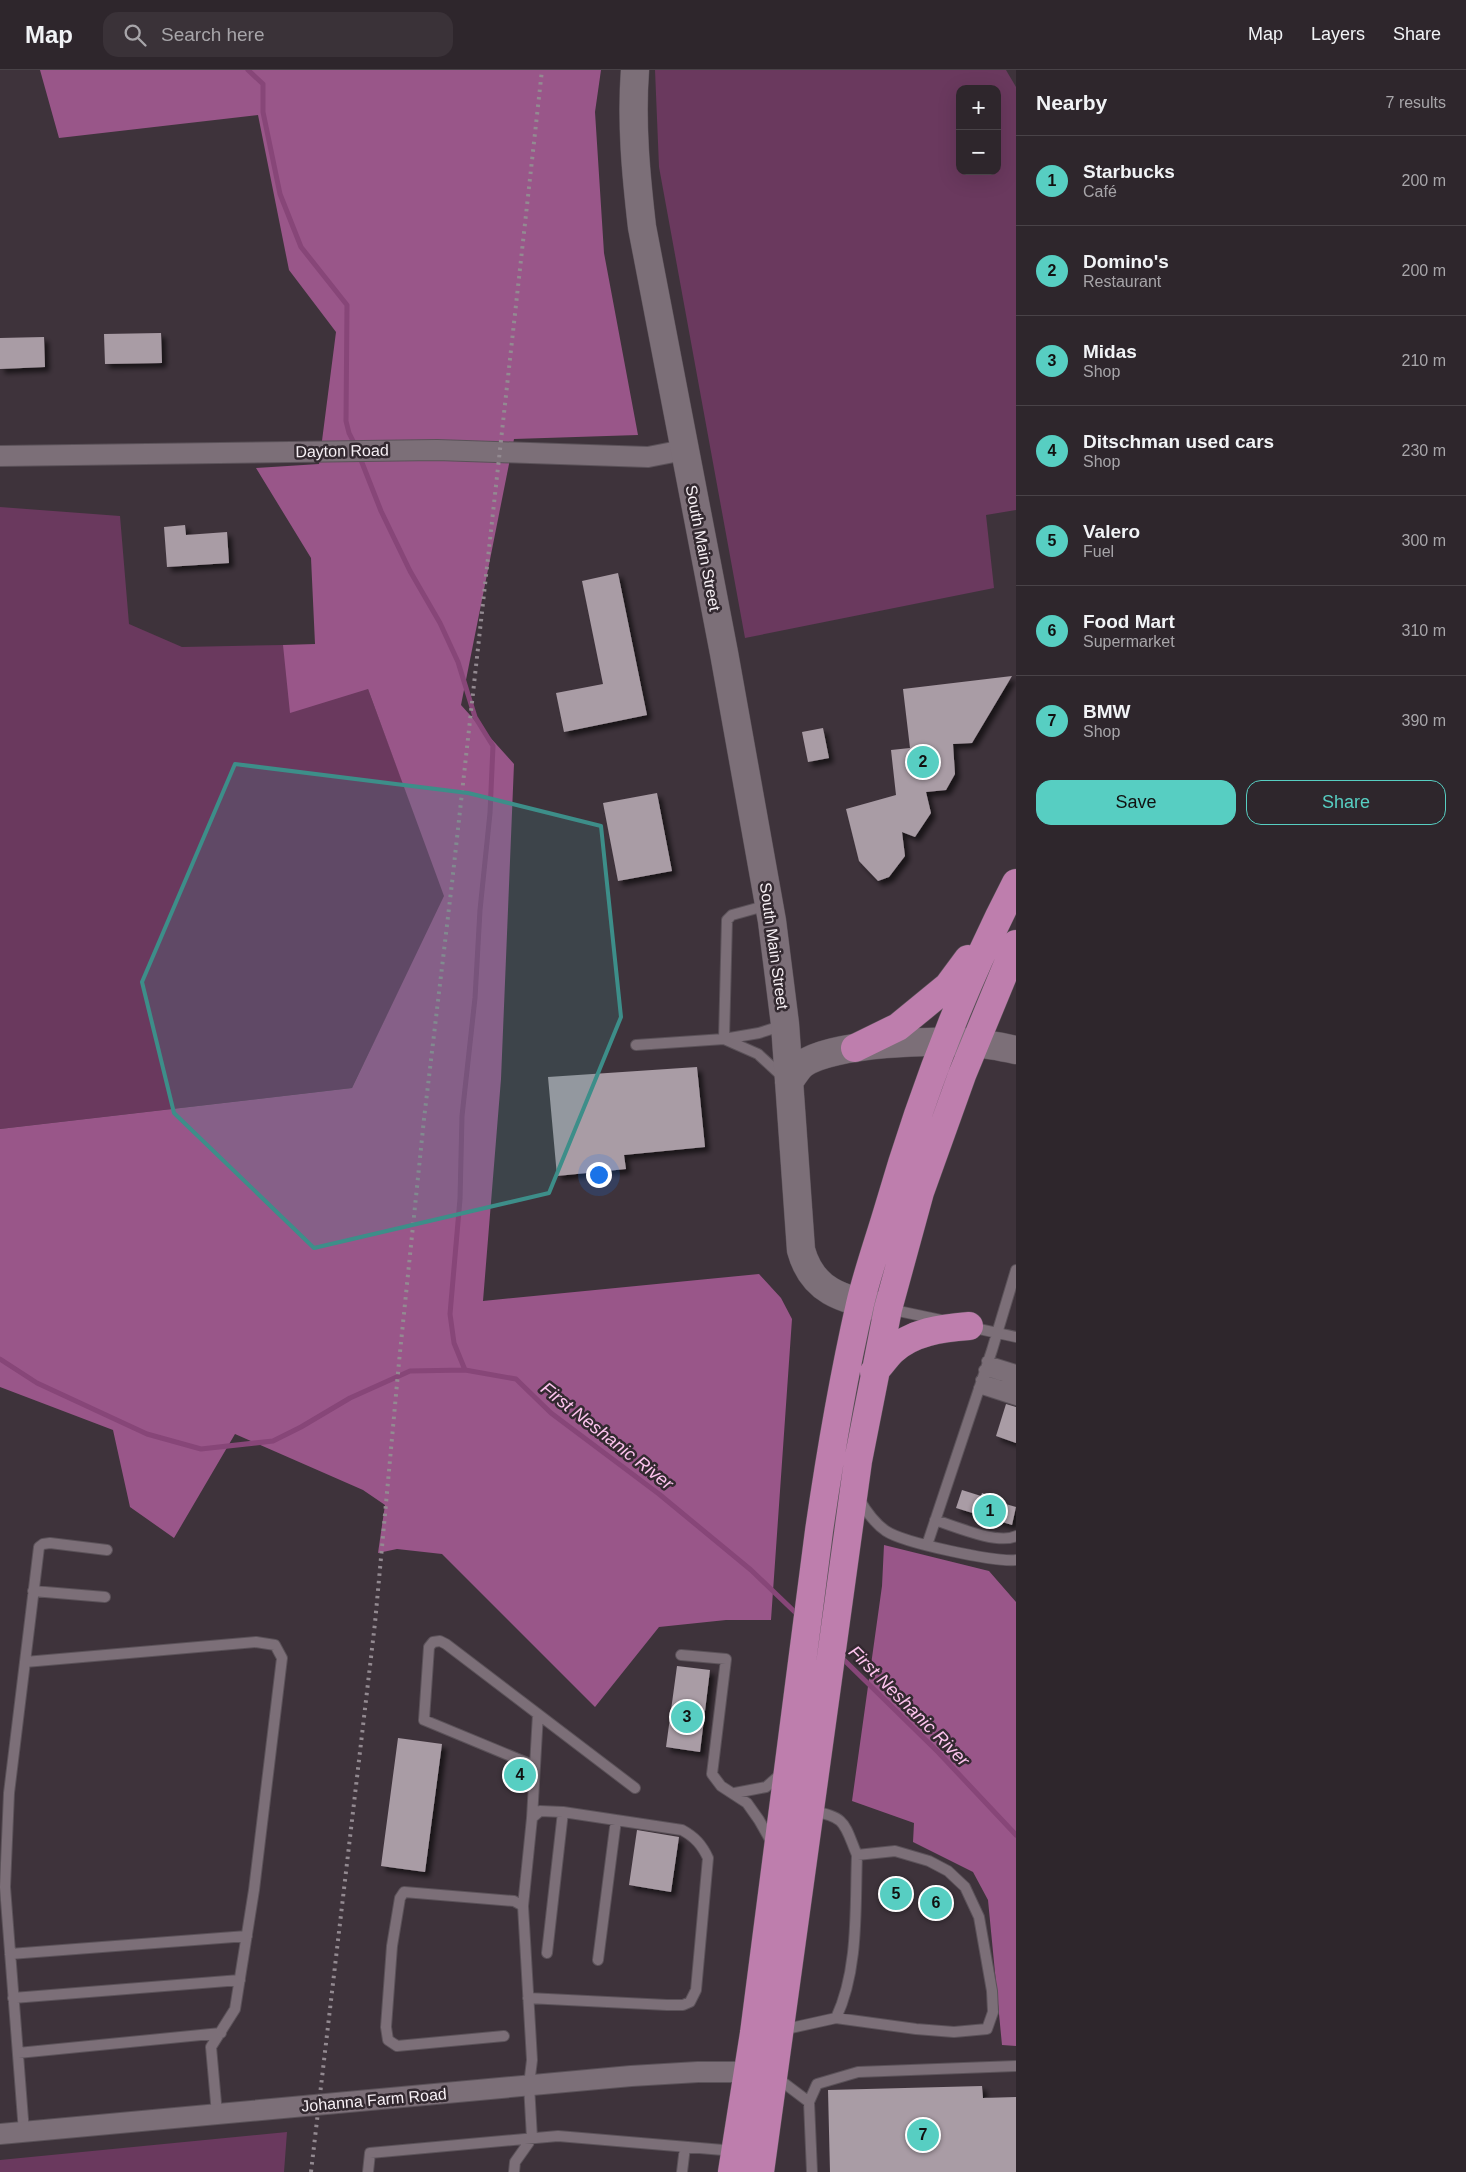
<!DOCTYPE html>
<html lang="en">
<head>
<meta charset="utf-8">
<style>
  :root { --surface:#2e262c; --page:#3a3238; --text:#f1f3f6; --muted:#a7a5a9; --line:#494348; --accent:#57cec2 }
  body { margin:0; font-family:Arial,sans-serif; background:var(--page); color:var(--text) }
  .controls { position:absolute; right:15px; top:15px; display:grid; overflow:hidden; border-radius:10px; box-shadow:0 5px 20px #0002 }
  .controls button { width:45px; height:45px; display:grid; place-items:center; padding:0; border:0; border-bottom:1px solid var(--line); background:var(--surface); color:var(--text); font:25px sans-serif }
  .you { position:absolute; left:598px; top:1104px; width:18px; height:18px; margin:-12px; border:4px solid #fff; border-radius:50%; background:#1a73e8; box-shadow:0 0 0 8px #1a73e833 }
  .badge { display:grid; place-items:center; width:32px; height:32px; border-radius:50%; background:var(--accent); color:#111; font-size:16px; font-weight:700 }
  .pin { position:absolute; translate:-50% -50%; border:2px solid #fff; box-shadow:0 1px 5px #0006 }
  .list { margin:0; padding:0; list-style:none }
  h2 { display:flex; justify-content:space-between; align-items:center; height:65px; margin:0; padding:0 20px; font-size:21px }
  h2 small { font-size:16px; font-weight:400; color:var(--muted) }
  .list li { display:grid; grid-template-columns:32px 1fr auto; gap:15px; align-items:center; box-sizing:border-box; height:90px; padding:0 20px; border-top:1px solid var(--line) }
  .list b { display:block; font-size:19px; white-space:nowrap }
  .list p { margin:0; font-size:16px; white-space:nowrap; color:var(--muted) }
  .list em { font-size:16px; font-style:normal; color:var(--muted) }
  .actions { display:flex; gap:10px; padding:15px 20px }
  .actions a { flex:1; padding:11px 0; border:1px solid var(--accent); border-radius:15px; text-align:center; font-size:18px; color:var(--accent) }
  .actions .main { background:var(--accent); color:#111 }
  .icon { flex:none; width:28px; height:28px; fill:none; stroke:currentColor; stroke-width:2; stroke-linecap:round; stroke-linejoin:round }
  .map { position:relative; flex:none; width:1016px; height:2102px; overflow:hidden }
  header { display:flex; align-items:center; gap:30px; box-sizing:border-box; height:70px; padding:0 25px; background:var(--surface); border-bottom:1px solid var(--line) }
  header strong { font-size:24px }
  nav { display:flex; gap:28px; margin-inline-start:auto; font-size:18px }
  .search { width:350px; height:45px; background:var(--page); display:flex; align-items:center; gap:12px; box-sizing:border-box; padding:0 18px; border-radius:15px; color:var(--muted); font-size:19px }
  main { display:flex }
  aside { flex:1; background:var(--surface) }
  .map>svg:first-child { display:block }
  .green { fill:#6a395e; fill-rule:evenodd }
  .forest { fill:#995689 }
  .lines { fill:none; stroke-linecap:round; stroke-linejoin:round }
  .stream { stroke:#874678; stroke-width:5 }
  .building { fill:#a99ca5; filter:url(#shadow) }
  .lane-casing { stroke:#5b5259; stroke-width:12 }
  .street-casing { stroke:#5b5259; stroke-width:22 }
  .secondary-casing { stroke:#5b5259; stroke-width:29 }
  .highway-casing { stroke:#5b5259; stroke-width:29 }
  .lane { stroke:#7c6f78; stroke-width:10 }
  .street { stroke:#7c6f78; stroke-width:20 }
  .secondary { stroke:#7c6f78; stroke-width:28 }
  .highway { stroke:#be7ead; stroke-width:28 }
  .rail { stroke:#938a91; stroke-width:4; stroke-dasharray:2.5 5; stroke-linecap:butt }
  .marked { fill:#3d8e89; fill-opacity:0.2; stroke:#3d8e89; stroke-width:4; stroke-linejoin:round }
  .labels { text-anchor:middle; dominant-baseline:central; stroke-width:5; stroke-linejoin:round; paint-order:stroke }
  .street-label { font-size:16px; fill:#f7f0f5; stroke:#332930 }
  .water-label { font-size:18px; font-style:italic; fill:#fdc4ee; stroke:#332930 }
</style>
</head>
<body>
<header>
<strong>Map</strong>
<div class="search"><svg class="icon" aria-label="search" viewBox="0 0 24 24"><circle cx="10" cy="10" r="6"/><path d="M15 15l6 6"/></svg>Search here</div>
<nav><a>Map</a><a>Layers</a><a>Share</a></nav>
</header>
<main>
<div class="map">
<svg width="1016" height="2102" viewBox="0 0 1016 2102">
  <defs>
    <filter id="shadow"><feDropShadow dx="4.5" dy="4.5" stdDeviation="2.5" flood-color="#0009"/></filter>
  </defs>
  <rect width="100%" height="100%" fill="#3e333b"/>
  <path class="green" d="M655 0H1006L1016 17V440L986 445 994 518 745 568 659 97ZM960 19H997V101H960Z
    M0 437 120 446 129 554 182 577 283 575 368 619 445 826 352 1018 0 1059Z
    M287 2062 284 2102H0V2090Z"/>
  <path class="forest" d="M40 0H601L595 42 604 183 638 365 514 369 461 635 514 694 501 1009 483 1231 759 1204 781 1228 792 1249 771 1550H726L659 1557 595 1637 442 1484 397 1479 378 1483 385 1435 363 1420 235 1364 174 1468 130 1437 113 1360 0 1317V1059L352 1018 444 826 368 619 290 643 283 575 315 574 311 488 256 398 319 394 336 262 289 200 258 45 59 68Z
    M884 1475 989 1501 1016 1532V1976L1002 1975 988 1830 973 1802 913 1772 914 1753 852 1731 882 1516Z"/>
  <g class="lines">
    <path class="stream" d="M248 0 263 14V42L280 124 301 177 347 235 346 351 349 363 356 377
      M359 385 381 441 410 501 440 553 458 592 475 647 493 676 490 743 480 840 475 928 462 1046 460 1129 450 1244 454 1273 465 1300
      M0 1289 37 1313 147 1364 201 1379 273 1371 301 1357 350 1328 410 1301 465 1300 516 1309 551 1343 659 1424 751 1500 799 1546
      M841 1587 938 1682 1016 1765"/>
  </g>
  <path class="building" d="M161 263 162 293 105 294 104 264Z
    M44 267 45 297 0 299V268Z
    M185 455 186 465 227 462 229 493 167 497 164 457Z
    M618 503 647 645 564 662 556 623 603 614 582 511Z
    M1012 606 972 673 953 674 955 704 946 720 926 722 931 743 915 767 902 762 905 786 889 807 878 811 859 791 846 739 896 725 891 680 910 678 903 619Z
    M823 658 829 688 808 692 802 662Z
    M657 723 672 801 618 811 603 733Z
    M697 997 705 1077 624 1085 626 1099 557 1106 548 1007Z
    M1006 1334 1016 1337V1373L996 1366Z
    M962 1420 981 1426 982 1423 996 1428 995 1431 1016 1437 1012 1455 956 1438Z
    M677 1596 710 1600 700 1682 666 1677Z
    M398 1668 442 1674 425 1802 381 1796Z
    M637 1760 679 1767 671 1822 629 1815Z
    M982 2016 983 2028 1016 2027V2102H830L828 2020Z"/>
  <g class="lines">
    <g class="lane-casing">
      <path id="lane" d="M636 975 724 969 727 850 732 845 768 835
        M783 1007 758 984 724 969 759 963 784 955
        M889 1239 941 1250
        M970 1257 1016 1267
        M987 1291 1016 1300
        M984 1300 1016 1310
        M981 1310 1016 1320
        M979 1318 1016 1330
        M859 1429C866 1441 874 1453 886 1461 904 1473 994 1492 1016 1490
        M935 1450C954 1456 998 1475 1016 1466
        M927 1475 992 1280 1016 1200
        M33 1521 105 1527
        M681 1585 726 1589 712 1704 721 1716 747 1733 759 1750 772 1773
        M25 1592 39 1477 43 1474 50 1473 107 1480
        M535 1696 538 1644
        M735 1723 766 1717 782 1703
        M532 1748 535 1696 424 1650 429 1577 433 1572 440 1571 446 1574 635 1718
        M523 1836 532 1748 540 1741 563 1742 682 1760C695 1767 702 1775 708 1788L696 1920 690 1932 683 1935H667L528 1928
        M547 1883 563 1742
        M10 1884 247 1866
        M598 1890 616 1750
        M13 1928 240 1910
        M836 1948C859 1899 855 1838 857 1785
        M782 1960 836 1948 916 1959 954 1962 987 1959 993 1942 992 1921 979 1847 965 1817 948 1801 929 1791 895 1781 857 1785C844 1754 847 1747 812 1741
        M504 1966 397 1976 388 1970 386 1957 392 1876 400 1828 404 1822 514 1831 523 1836 532 1990 529 2015 532 2068 515 2092 514 2102
        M18 1983 221 1963
        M776 2007 809 2032 812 2102
        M809 2032 817 2014 858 2002 1016 1996
        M24 2062 5 1817 9 1723 25 1592 256 1572 275 1575 282 1588 254 1820 235 1939 211 1977 217 2044
        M368 2102 370 2083 558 2066 735 2081
        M682 2102 685 2077"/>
    </g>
    <g class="street-casing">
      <path id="street" d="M0 386 437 380 648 387 684 380
        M0 2064 631 2006 698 2002H748"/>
    </g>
    <g class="secondary-casing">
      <path id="secondary" d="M635 0C631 53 636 105 642 157L724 583 772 851 785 954 801 1180C813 1224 845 1229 885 1238
        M789 1012C793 1006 798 998 803 994 831 973 938 969 974 973 988 974 1002 977 1016 980"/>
    </g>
    <g class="highway-casing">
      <path id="highway" d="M855 978 898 957 948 916 968 889
        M874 1302C880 1296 885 1288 892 1281 912 1262 942 1258 969 1256
        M732 2102 754 1963 819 1461C830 1385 843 1309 860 1234 867 1204 878 1173 887 1143 920 1029 961 919 1016 813
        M760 2102 858 1391 888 1239 920 1122 962 1005 1016 874"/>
    </g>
    <use href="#lane" class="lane"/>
    <use href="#street" class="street"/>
    <use href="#secondary" class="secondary"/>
    <use href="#highway" class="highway"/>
    <path class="rail" d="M311 2102 375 1553 399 1292 424 1049 452 813 542 0"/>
  </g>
  <path class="marked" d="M235 694 468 723 601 756 621 947 549 1123 314 1178 174 1043 142 912Z"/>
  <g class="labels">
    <g class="street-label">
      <text transform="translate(342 381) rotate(-1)">Dayton Road</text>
      <text transform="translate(703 478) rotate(79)">South Main Street</text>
      <text transform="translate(774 876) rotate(82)">South Main Street</text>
      <text transform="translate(374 2030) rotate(-5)">Johanna Farm Road</text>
    </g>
    <g class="water-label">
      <text transform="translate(607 1366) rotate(38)">First Neshanic River</text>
      <text transform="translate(909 1636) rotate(45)">First Neshanic River</text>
    </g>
  </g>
</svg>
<div class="controls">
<button>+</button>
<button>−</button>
</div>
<div class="you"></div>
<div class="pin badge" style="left:990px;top:1441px">1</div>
<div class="pin badge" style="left:923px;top:692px">2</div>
<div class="pin badge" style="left:687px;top:1647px">3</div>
<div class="pin badge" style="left:520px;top:1705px">4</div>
<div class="pin badge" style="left:896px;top:1824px">5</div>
<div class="pin badge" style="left:936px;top:1833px">6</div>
<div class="pin badge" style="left:923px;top:2065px">7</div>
</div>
<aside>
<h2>Nearby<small>7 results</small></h2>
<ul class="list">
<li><span class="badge">1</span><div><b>Starbucks</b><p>Café</p></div><em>200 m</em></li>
<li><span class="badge">2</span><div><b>Domino's</b><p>Restaurant</p></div><em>200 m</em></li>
<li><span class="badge">3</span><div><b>Midas</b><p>Shop</p></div><em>210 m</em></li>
<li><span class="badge">4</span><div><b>Ditschman used cars</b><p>Shop</p></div><em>230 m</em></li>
<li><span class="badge">5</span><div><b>Valero</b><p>Fuel</p></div><em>300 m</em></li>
<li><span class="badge">6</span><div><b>Food Mart</b><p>Supermarket</p></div><em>310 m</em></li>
<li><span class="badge">7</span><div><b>BMW</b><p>Shop</p></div><em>390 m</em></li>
</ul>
<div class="actions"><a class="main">Save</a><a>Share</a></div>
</aside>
</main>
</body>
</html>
